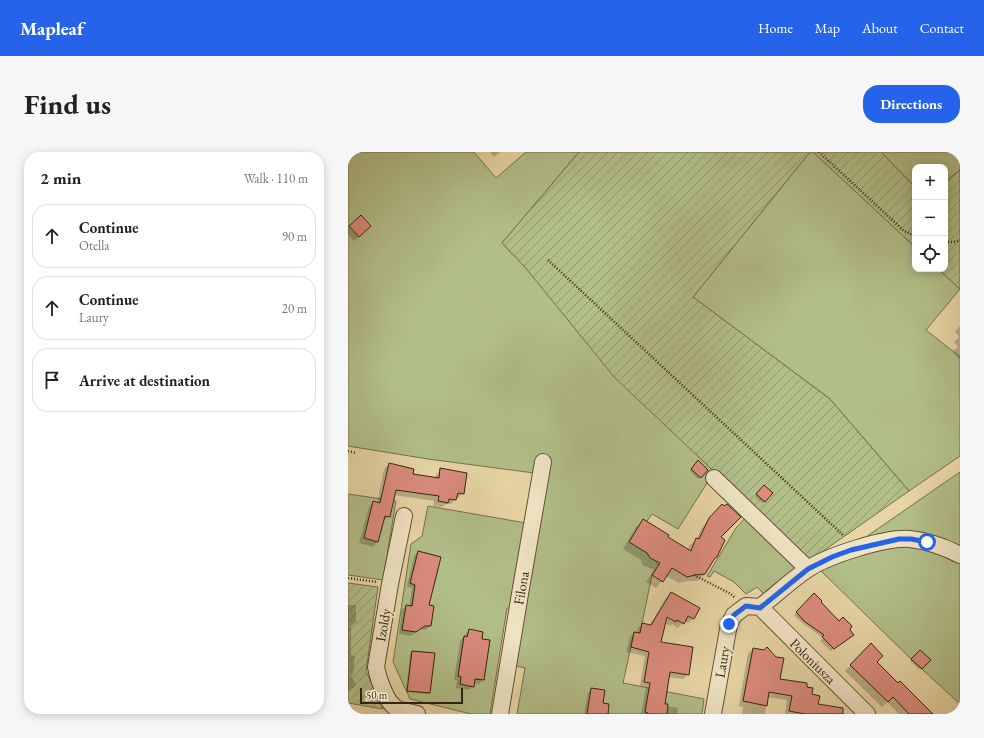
<!DOCTYPE html>
<html lang="en">
<head>
<meta charset="utf-8">
<style>
  :root { --surface:#fff; --page:#f6f6f6; --text:#222; --muted:#767676; --line:#e0e0e0; --accent:#2563eb }
  body { margin:0; font-family:"EB Garamond",serif; background:var(--page); color:var(--text) }
  .controls { position:absolute; right:12px; top:12px; display:grid; overflow:hidden; border-radius:8px; box-shadow:0 2px 10px #0003 }
  .controls button { width:36px; height:36px; display:grid; place-items:center; padding:0; border:0; border-bottom:1px solid var(--line); background:var(--surface); color:var(--text); font:20px sans-serif }
  .scale { position:absolute; left:12px; bottom:10px; width:103px; box-sizing:border-box; padding-left:4px; border:2px solid #37240e; border-top:0; font-size:11px; line-height:14px; white-space:nowrap; color:#37240e; -webkit-text-stroke:3px #efe4c4; paint-order:stroke }
  .stop { position:absolute; width:12px; height:12px; margin:-9px; border:3px solid #2563eb; border-radius:50%; background:#fff }
  .stop.end { background:#2563eb; border-color:#fff; box-shadow:0 1px 4px #0008 }
  .list { margin:0; padding:0; list-style:none }
  h2 { display:flex; justify-content:space-between; align-items:center; height:52px; margin:0; padding:0 16px; font-size:17px }
  h2 small { font-size:13px; font-weight:400; color:var(--muted) }
  .list li { display:grid; grid-template-columns:26px 1fr auto; gap:12px; align-items:center; box-sizing:border-box; height:64px; margin:0 8px 8px; padding:0 8px; border:1px solid var(--line); border-radius:16px }
  .list b { display:block; font-size:15px; white-space:nowrap }
  .list p { margin:0; font-size:13px; white-space:nowrap; color:var(--muted) }
  .list em { font-size:13px; font-style:normal; color:var(--muted) }
  .icon { flex:none; width:22px; height:22px; fill:none; stroke:currentColor; stroke-width:2; stroke-linecap:round; stroke-linejoin:round }
  .map { position:relative; flex:none; width:612px; height:562px; overflow:hidden; border-radius:16px }
  header { display:flex; align-items:center; gap:24px; box-sizing:border-box; height:56px; padding:0 20px; background:var(--accent); color:#fff }
  header strong { font-size:19px }
  nav { display:flex; gap:22px; margin-inline-start:auto; font-size:14px }
  .intro { display:flex; align-items:center; justify-content:space-between; box-sizing:border-box; height:96px; padding:0 24px }
  h1 { margin:0; font-size:28px }
  .button { padding:10px 18px; border-radius:16px; background:var(--accent); color:#fff; font-size:14px; font-weight:700 }
  main { display:flex; gap:24px; padding:0 24px }
  aside { flex:1; background:var(--surface); border-radius:16px; box-shadow:0 2px 10px #0003 }
  .map>svg:first-child { display:block }
  .grass { fill:#b2be88; stroke:#74714b }
  .garden { fill:url(#garden-furrows); stroke:#74714b }
  .shadow { fill:#0003 }
  .building { fill:#db8c7d; stroke:#37240e }
  .lines { fill:none; stroke-linecap:round; stroke-linejoin:round }
  .minor-casing { stroke:#635034; stroke-width:18 }
  .path { stroke:#37240e; stroke-width:2.5; stroke-dasharray:1 2; stroke-linecap:butt }
  .minor { stroke:#efe4c4; stroke-width:16 }
  .route { stroke:#2563eb; stroke-width:5 }
  .labels { text-anchor:middle; dominant-baseline:central; stroke-width:4; stroke-linejoin:round; paint-order:stroke }
  .street-label { font-size:14px; fill:#37240e; stroke:#efe4c4 }
</style>
</head>
<body>
<header>
<strong>Mapleaf</strong>
<nav><a>Home</a><a>Map</a><a>About</a><a>Contact</a></nav>
</header>
<div class="intro"><h1>Find us</h1><a class="button">Directions</a></div>
<main>
<aside>
<h2>2 min<small>Walk · 110 m</small></h2>
<ul class="list">
<li><svg class="icon" aria-label="ahead" viewBox="0 0 24 24"><path d="M12 20V5M6 11l6-6 6 6"/></svg><div><b>Continue</b><p>Otella</p></div><em>90 m</em></li>
<li><svg class="icon" aria-label="ahead" viewBox="0 0 24 24"><path d="M12 20V5M6 11l6-6 6 6"/></svg><div><b>Continue</b><p>Laury</p></div><em>20 m</em></li>
<li><svg class="icon" aria-label="arrive" viewBox="0 0 24 24"><path d="M6 21V4h12l-3 4 3 4H6"/></svg><div><b>Arrive at destination</b></div></li>
</ul>
</aside>
<div class="map">
<svg width="612" height="562" viewBox="0 0 612 562">
  <defs>
    <pattern id="garden-furrows" width="10" height="10" patternUnits="userSpaceOnUse"><rect width="10" height="10" fill="#b2be88"/><path d="M-1 1l2-2M0 10L10 0M9 11l2-2" fill="none" stroke="#929a6e"/></pattern>
  </defs>
  <rect width="100%" height="100%" fill="#e7d5a4"/>
  <filter id="stains"><feTurbulence type="fractalNoise" baseFrequency=".005" numOctaves="4"/><feColorMatrix values="0 0 0 0 .2 0 0 0 0 .09 0 0 0 0 .02 0 0 0 .5 -.17"/></filter>
  <radialGradient id="worn" r=".72"><stop offset=".6" stop-color="#630" stop-opacity="0"/><stop offset="1" stop-color="#630" stop-opacity=".3"/></radialGradient>
  <path class="grass" d="M0 0H126L148 26 178 0H231L154 91 176 114 366 320 330 377 304 362 285 389 310 406 308 411 311 413 304 423 292 481 286 480 275 531 356 547 354 562H169L177 516 168 514 177 456H159L142 562H123L62 547 45 510 63 392 74 384 80 354 178 371 186 321 80 307 0 294Z
    M462 0H465L567 95V117H590L612 137 578 178 612 205V304L561 339 482 247 345 145Z
    M533 0H612V18L597 30V15H567V35Z
    M612 320V552L563 507 473 419 515 387Z
    M0 342 48 349 35 428 0 423Z
    M399 364 452 414 416 442 409 435 398 442 386 430 366 419 362 425 359 424 388 376Z"/>
  <path class="garden" d="M231 0H462L345 145 482 247 561 339 461 409 267 226 176 114 154 91Z
    M465 0H533L567 35V95Z
    M612 18V137L590 117H597V30Z
    M0 431 30 435 18 519 35 557 0 551Z"/>
  <path class="shadow" d="M142 0H152L146 5Z
    M13 64 22 74 6 89 0 82V76Z
    M612 174V206L611 207 605 199 610 195 606 190 611 185 607 179Z
    M350 310 359 318 350 327 342 319Z
    M41 312 64 323 87 327 88 323 93 318 115 341 110 346H108L103 352H98L94 355 85 354 86 349 46 343 41 364 35 369 29 390 25 395 11 391 21 355 25 350 29 351 36 317Z
    M416 335 424 341 415 351 407 345Z
    M367 360 371 385 365 408 357 422 350 429H339L331 431 318 424 308 436 298 430 306 418 295 413 293 408 275 397 288 375 295 369 318 385 340 398 341 394 348 388 355 374Z
    M70 400 80 454 85 455 82 474 78 478 72 477 63 484 51 482 54 458 58 454 61 455 64 436 59 435 66 404Z
    M323 441 351 456 345 467 340 471 336 469 330 476 324 472 322 474 317 471 312 491 340 522 335 527 320 525 316 553 319 554 330 556 329 562H293L298 535 292 534 297 504 278 500 282 485 286 481H289L290 476 295 472 302 473 318 446Z
    M466 443 471 450 504 483 483 499 472 489 475 486 454 471 446 463Z
    M0 453H8V470L3 474V503L7 504 5 522 3 523 8 533 0 539Z
    M121 478 133 488 141 489 135 528 131 532 126 531 125 534 121 538 108 536 109 528H106L112 489Z
    M523 493 527 511 583 562H551L539 550 534 555 497 519Z
    M405 497 431 527 457 536 469 553 484 562H437L439 548 419 545 417 562H394L395 555 391 554 400 501Z
    M572 499 581 508 572 518 562 509Z
    M64 500 81 541 80 542 58 540 62 501Z
    M244 537 254 552 262 562H236L240 541Z"/>
  <path class="building" d="M13 63 23 74 11 85 1 74Z
    M350 308 360 318 353 326 343 317Z
    M41 311 66 317 65 322 91 326 92 316 119 321 116 342 110 341 108 348 101 347 100 351 90 349 91 344 48 338 42 365 37 364 30 390 16 386 25 349 32 351Z
    M416 333 425 341 417 350 408 342Z
    M374 352 376 354 379 352 393 365 373 385 377 388 369 405 367 406 357 422 347 423 339 425 324 416 315 430 304 423 312 411 302 406 299 401 281 390 295 367 321 383 320 385 343 399 348 386 351 387 361 366Z
    M70 399 93 405 81 453 86 454 83 474H77L68 480 54 478 58 453 64 454 67 433 62 431Z
    M323 440 352 456 346 467 340 464 336 472 329 468 328 470 319 465 313 490 345 495 341 523 322 520 317 552H320L319 562H300V561L297 560 302 531 296 530 301 500 283 495 286 480 292 481 294 471 303 473Z
    M466 441 474 449 473 450 491 469 495 465 504 474 502 478 506 483 486 497 474 485 476 483 456 469 448 460Z
    M121 477 135 480 134 487 142 488 136 528 127 527 126 535 112 532 113 525 110 524 116 484 119 485Z
    M523 491 535 504 529 510 550 531 552 529 585 562H561L545 545 540 550 502 513Z
    M419 495 428 505 436 506 432 527 459 531V535L465 536 464 542 472 544 470 552 495 556V562H457L441 559 444 544 421 540 419 554 395 549 405 496 416 498Z
    M572 498 583 508 574 517 563 507Z
    M64 499 87 501 82 541 59 539Z
    M243 536 257 538 255 551 261 552 260 562H239Z"/>
  <g class="lines">
    <g class="minor-casing">
      <path id="minor" d="M366 326 460 417
        M56 364 42 432 28 515C30 526 38 550 48 556 54 560 62 560 69 562
        M412 455C428 443 443 428 460 417 481 403 538 385 562 387 579 389 597 395 612 403
        M412 455 519 562
        M152 562 173 436 195 310
        M365 562 381 472 386 463 398 454 412 455"/>
    </g>
    <path class="path" d="M471 0 556 79 567 84
      M597 90H606L612 88
      M200 108 496 384
      M0 299 8 301
      M346 423 383 442 387 446
      M0 426 29 430"/>
    <use href="#minor" class="minor"/>
  </g>
  <g class="lines">
    <path class="route" d="M381 472 386 463 398 454 412 456 460 417 484 405 503 398 551 387H563L579 390"/>
  </g>
  <g class="labels">
    <g class="street-label">
      <text transform="translate(173 436) rotate(-80)">Filona</text>
      <text transform="translate(35 473) rotate(-80)">Izoldy</text>
      <text transform="translate(465 509) rotate(45)">Poloniusza</text>
      <text transform="translate(374 510) rotate(-80)">Laury</text>
    </g>
  </g>
  <rect width="100%" height="100%" filter="url(#stains)"/>
  <rect width="100%" height="100%" fill="url(#worn)"/>
</svg>
<div class="controls">
<button>+</button>
<button>−</button>
<button><svg class="icon" aria-label="locate" viewBox="0 0 24 24"><circle cx="12" cy="12" r="6"/><path d="M12 2v4M12 18v4M2 12h4M18 12h4"/></svg></button>
</div>
<div class="scale">50 m</div>
<div class="stop" style="left:579px;top:390px"></div>
<div class="stop end" style="left:381px;top:472px"></div>
</div>
</main>
</body>
</html>
